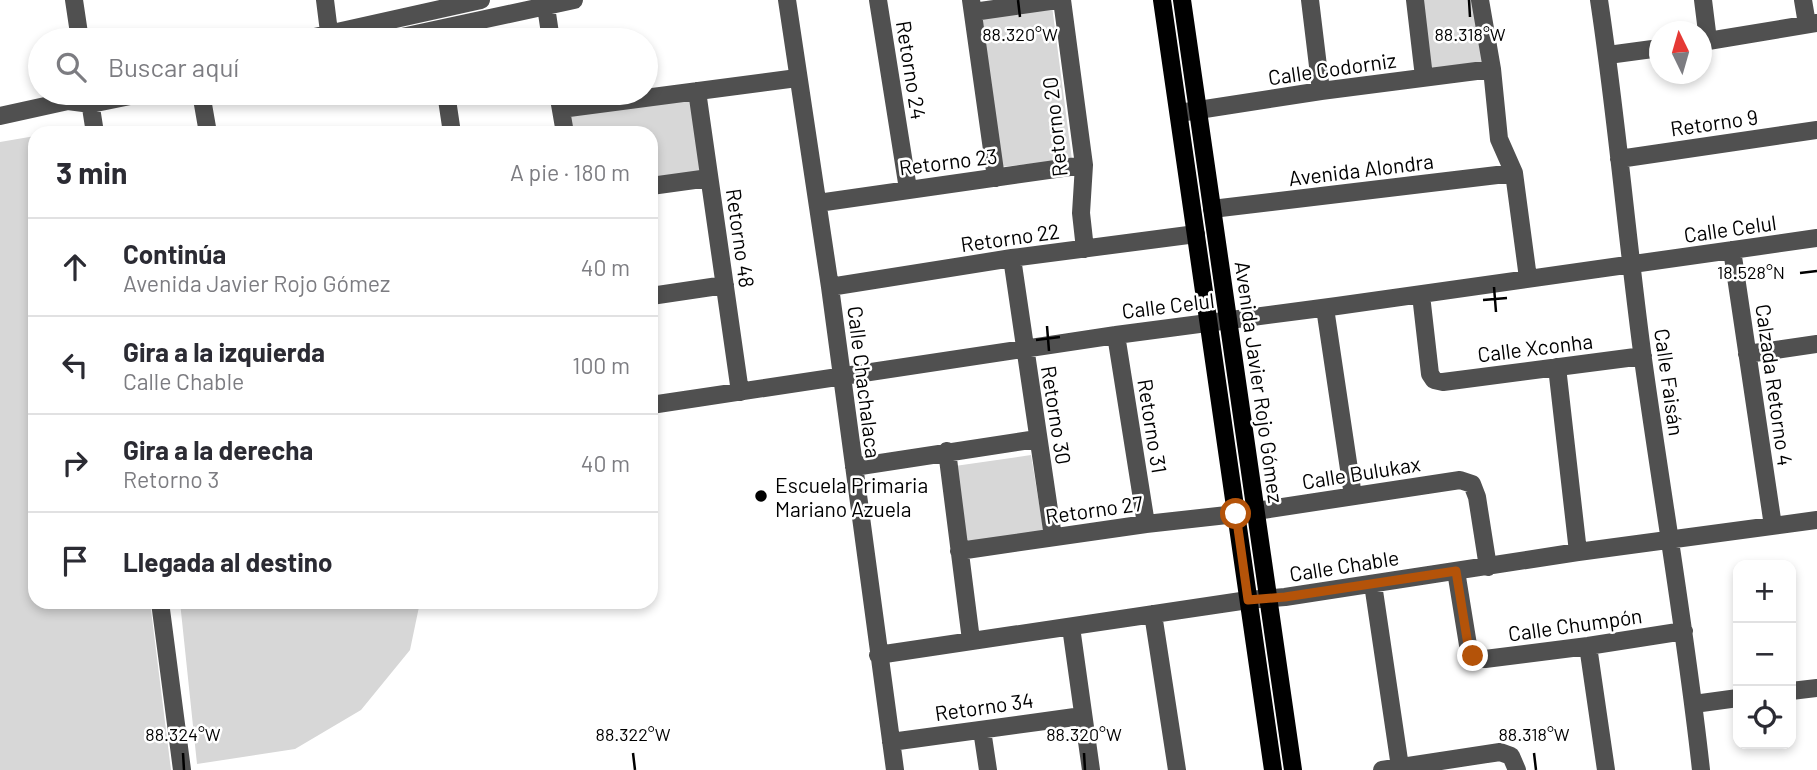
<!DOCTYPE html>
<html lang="es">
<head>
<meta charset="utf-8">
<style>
  :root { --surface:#fff; --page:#f7f7f7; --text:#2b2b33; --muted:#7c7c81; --line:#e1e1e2 }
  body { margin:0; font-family:Barlow,sans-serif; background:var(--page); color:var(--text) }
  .controls { position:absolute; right:21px; bottom:21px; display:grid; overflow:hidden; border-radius:14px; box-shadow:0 4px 10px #0003 }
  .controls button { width:63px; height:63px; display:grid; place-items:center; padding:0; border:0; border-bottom:2px solid var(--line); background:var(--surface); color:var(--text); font:35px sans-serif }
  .compass { position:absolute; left:1649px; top:21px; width:63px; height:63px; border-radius:50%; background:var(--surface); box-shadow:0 4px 10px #0003; rotate:355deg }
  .stop { position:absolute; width:21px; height:21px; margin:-16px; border:5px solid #b45309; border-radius:50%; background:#fff }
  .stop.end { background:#b45309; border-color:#fff; box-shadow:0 2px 7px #0008 }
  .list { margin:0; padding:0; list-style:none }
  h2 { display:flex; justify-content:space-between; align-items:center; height:91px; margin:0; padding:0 28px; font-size:30px }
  h2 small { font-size:23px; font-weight:400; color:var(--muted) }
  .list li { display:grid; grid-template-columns:46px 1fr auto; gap:21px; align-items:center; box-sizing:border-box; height:98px; padding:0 28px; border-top:2px solid var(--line) }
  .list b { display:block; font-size:26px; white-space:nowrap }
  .list p { margin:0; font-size:23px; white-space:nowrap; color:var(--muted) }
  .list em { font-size:23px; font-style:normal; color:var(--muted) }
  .icon { flex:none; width:38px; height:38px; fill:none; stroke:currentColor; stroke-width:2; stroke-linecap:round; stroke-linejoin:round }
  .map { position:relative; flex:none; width:1817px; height:770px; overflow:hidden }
  .search { position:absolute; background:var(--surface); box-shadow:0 4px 10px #0003; left:28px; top:28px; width:630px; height:77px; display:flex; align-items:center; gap:18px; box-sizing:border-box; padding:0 24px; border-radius:38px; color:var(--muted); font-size:26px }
  .panel { position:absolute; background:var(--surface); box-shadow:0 4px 10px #0003; left:28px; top:126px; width:630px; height:483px; border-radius:21px }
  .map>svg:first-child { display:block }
  .green { fill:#d7d7d7 }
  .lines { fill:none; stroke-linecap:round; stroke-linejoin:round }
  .minor { stroke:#505050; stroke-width:18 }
  .major { stroke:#000; stroke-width:18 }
  .route { stroke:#b45309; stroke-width:9 }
  .ticks { fill:none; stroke:#000; stroke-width:2.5 }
  .poi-dot { fill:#000; stroke:#fff; stroke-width:2.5 }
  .labels { text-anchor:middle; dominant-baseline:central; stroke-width:5; stroke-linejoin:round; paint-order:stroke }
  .street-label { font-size:21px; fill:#000; stroke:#fff }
  .poi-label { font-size:21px; fill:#000; stroke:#fff; text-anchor:start }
  .ticks-label { font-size:18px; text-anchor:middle; fill:#000; stroke:#fff; stroke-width:5; stroke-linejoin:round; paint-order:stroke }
</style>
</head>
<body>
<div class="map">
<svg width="1817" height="770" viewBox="0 0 1817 770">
  <rect width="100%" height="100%" fill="#fff"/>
  <path class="green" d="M1419 0H1473L1484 68 1429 74Z
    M1052 6 1072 160 999 167 982 15Z
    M690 98 702 172 651 180V133H572L568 113Z
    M35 136V602H150L171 770H0V142Z
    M1031 455 1044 534 964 542 955 466Z
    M180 602H420L410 650 361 710 295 749 197 764Z"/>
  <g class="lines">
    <path class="minor" d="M74 0 80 40
      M325 0 330 40
      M545 0 551 40
      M787 0 830 287 895 770
      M878 0 908 189
      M971 0 996 178
      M1062 0 1084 165 1081 213 1085 249
      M1310 0 1321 91
      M1415 0 1424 77
      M1480 0 1492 69 1499 139 1514 173 1528 278
      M1599 0C1617 119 1627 240 1643 359 1662 496 1686 632 1701 770
      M1703 0 1708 40
      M1803 0 1807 24
      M973 12 1057 0
      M301 40 481 0
      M388 40 574 0
      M1702 42 1817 23
      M1608 55 1660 48
      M697 91 740 392
      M201 93 208 133
      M446 93 452 133
      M558 93 565 133
      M89 95 95 133
      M561 109 797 78
      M1179 113 1321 91 1492 69
      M0 116 68 101 91 104 145 93
      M1619 159 1817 130
      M651 186 709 178
      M818 203 1084 165
      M1212 209 1514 173
      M1732 250 1773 526
      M1012 258 1053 537
      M830 287 1012 258 1196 234
      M1421 295 1430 374 1434 380 1443 382 1643 356
      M651 296 725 285
      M1325 308 1353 496
      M1116 335 1146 524
      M1747 354 1817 344
      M1557 367 1578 552
      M651 405 1116 335 1337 306 1817 238
      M947 451 971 640
      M854 467 1037 439
      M1256 511 1460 480 1472 484 1477 497 1488 567
      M959 551 1146 524 1236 514
      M1456 571 1468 645 1473 656 1485 659 1588 646 1684 631
      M1373 584 1400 767
      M160 602 182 770
      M1153 614 1177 770
      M1071 627 1091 770
      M1588 646 1606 770
      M878 655 1248 600 1285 597 1578 552 1817 520
      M1791 691 1817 688
      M1694 704 1738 698
      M982 730 988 770
      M891 742 1082 716
      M1382 770 1500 752 1511 756 1517 770"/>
    <path class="major" d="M1162 0 1273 770
      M1182 0 1293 770"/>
  </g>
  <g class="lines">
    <path class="route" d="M1236 514 1248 600 1285 597 1456 571 1468 645 1473 656"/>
  </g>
  <path class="ticks" d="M1018 0 1020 17M1469 0 1470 17M1800 273 1817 271M1494 287 1496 312M1483 300 1507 298M1047 326 1049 351M1036 340 1060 337M183 753 184 770M633 753 635 770M1084 753 1085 770M1534 753 1536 770"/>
  <circle class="poi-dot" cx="761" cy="496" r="7"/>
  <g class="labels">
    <g class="street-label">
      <text transform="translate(1332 68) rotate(-8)">Calle Codorniz</text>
      <text transform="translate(912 70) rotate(81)">Retorno 24</text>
      <text transform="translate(1714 122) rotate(-8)">Retorno 9</text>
      <text transform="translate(1054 127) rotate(-96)">Retorno 20</text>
      <text transform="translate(948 161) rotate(-7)">Retorno 23</text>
      <text transform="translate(1361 169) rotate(-7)">Avenida Alondra</text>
      <text transform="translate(1730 228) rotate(-8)">Calle Celul</text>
      <text transform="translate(1010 237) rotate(-8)">Retorno 22</text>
      <text transform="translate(741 238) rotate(82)">Retorno 48</text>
      <text transform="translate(1168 305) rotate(-7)">Calle Celul</text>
      <text transform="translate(1535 347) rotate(-7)">Calle Xconha</text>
      <text transform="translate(865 382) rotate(83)">Calle Chachalaca</text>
      <text transform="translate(1260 382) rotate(82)">Avenida Javier Rojo Gómez</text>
      <text transform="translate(1670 382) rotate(82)">Calle Faisán</text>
      <text transform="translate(1775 385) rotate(82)">Calzada Retorno 4</text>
      <text transform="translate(1057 415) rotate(81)">Retorno 30</text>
      <text transform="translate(1153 426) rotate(81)">Retorno 31</text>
      <text transform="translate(1361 472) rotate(-9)">Calle Bulukax</text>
      <text transform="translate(1094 509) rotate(-8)">Retorno 27</text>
      <text transform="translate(1344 565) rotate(-9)">Calle Chable</text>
      <text transform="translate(1575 624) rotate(-8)">Calle Chumpón</text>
      <text transform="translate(984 706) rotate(-8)">Retorno 34</text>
    </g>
    <g class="poi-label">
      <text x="775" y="484">Escuela Primaria<tspan x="775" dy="24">Mariano Azuela</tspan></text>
    </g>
  </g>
  <g class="ticks-label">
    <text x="1020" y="41">88.320°W</text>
    <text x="1470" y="41">88.318°W</text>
    <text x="1751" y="279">18.528°N</text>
    <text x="183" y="741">88.324°W</text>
    <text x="633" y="741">88.322°W</text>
    <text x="1084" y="741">88.320°W</text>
    <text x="1534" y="741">88.318°W</text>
  </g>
</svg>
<div class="controls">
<button>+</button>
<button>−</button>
<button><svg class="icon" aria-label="locate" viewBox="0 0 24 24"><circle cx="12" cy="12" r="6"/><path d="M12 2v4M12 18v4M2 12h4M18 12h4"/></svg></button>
</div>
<svg class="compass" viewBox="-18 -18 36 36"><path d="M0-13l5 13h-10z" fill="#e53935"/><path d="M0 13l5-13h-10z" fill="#7c7c81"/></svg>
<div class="stop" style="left:1236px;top:514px"></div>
<div class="stop end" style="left:1473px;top:656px"></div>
<div class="search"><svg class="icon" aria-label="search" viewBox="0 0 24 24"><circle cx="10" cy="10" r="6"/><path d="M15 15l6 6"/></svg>Buscar aquí</div>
<section class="panel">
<h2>3 min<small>A pie · 180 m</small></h2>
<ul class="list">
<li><svg class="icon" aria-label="ahead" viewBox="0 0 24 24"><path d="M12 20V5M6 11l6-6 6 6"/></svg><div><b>Continúa</b><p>Avenida Javier Rojo Gómez</p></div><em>40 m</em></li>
<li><svg class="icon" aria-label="left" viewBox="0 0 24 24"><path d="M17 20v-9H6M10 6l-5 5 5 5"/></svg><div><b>Gira a la izquierda</b><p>Calle Chable</p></div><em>100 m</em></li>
<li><svg class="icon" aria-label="right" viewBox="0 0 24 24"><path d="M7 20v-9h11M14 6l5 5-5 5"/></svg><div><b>Gira a la derecha</b><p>Retorno 3</p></div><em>40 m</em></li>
<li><svg class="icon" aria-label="arrive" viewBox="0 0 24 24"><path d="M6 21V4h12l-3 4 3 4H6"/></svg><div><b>Llegada al destino</b></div></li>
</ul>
</section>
</div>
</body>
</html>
